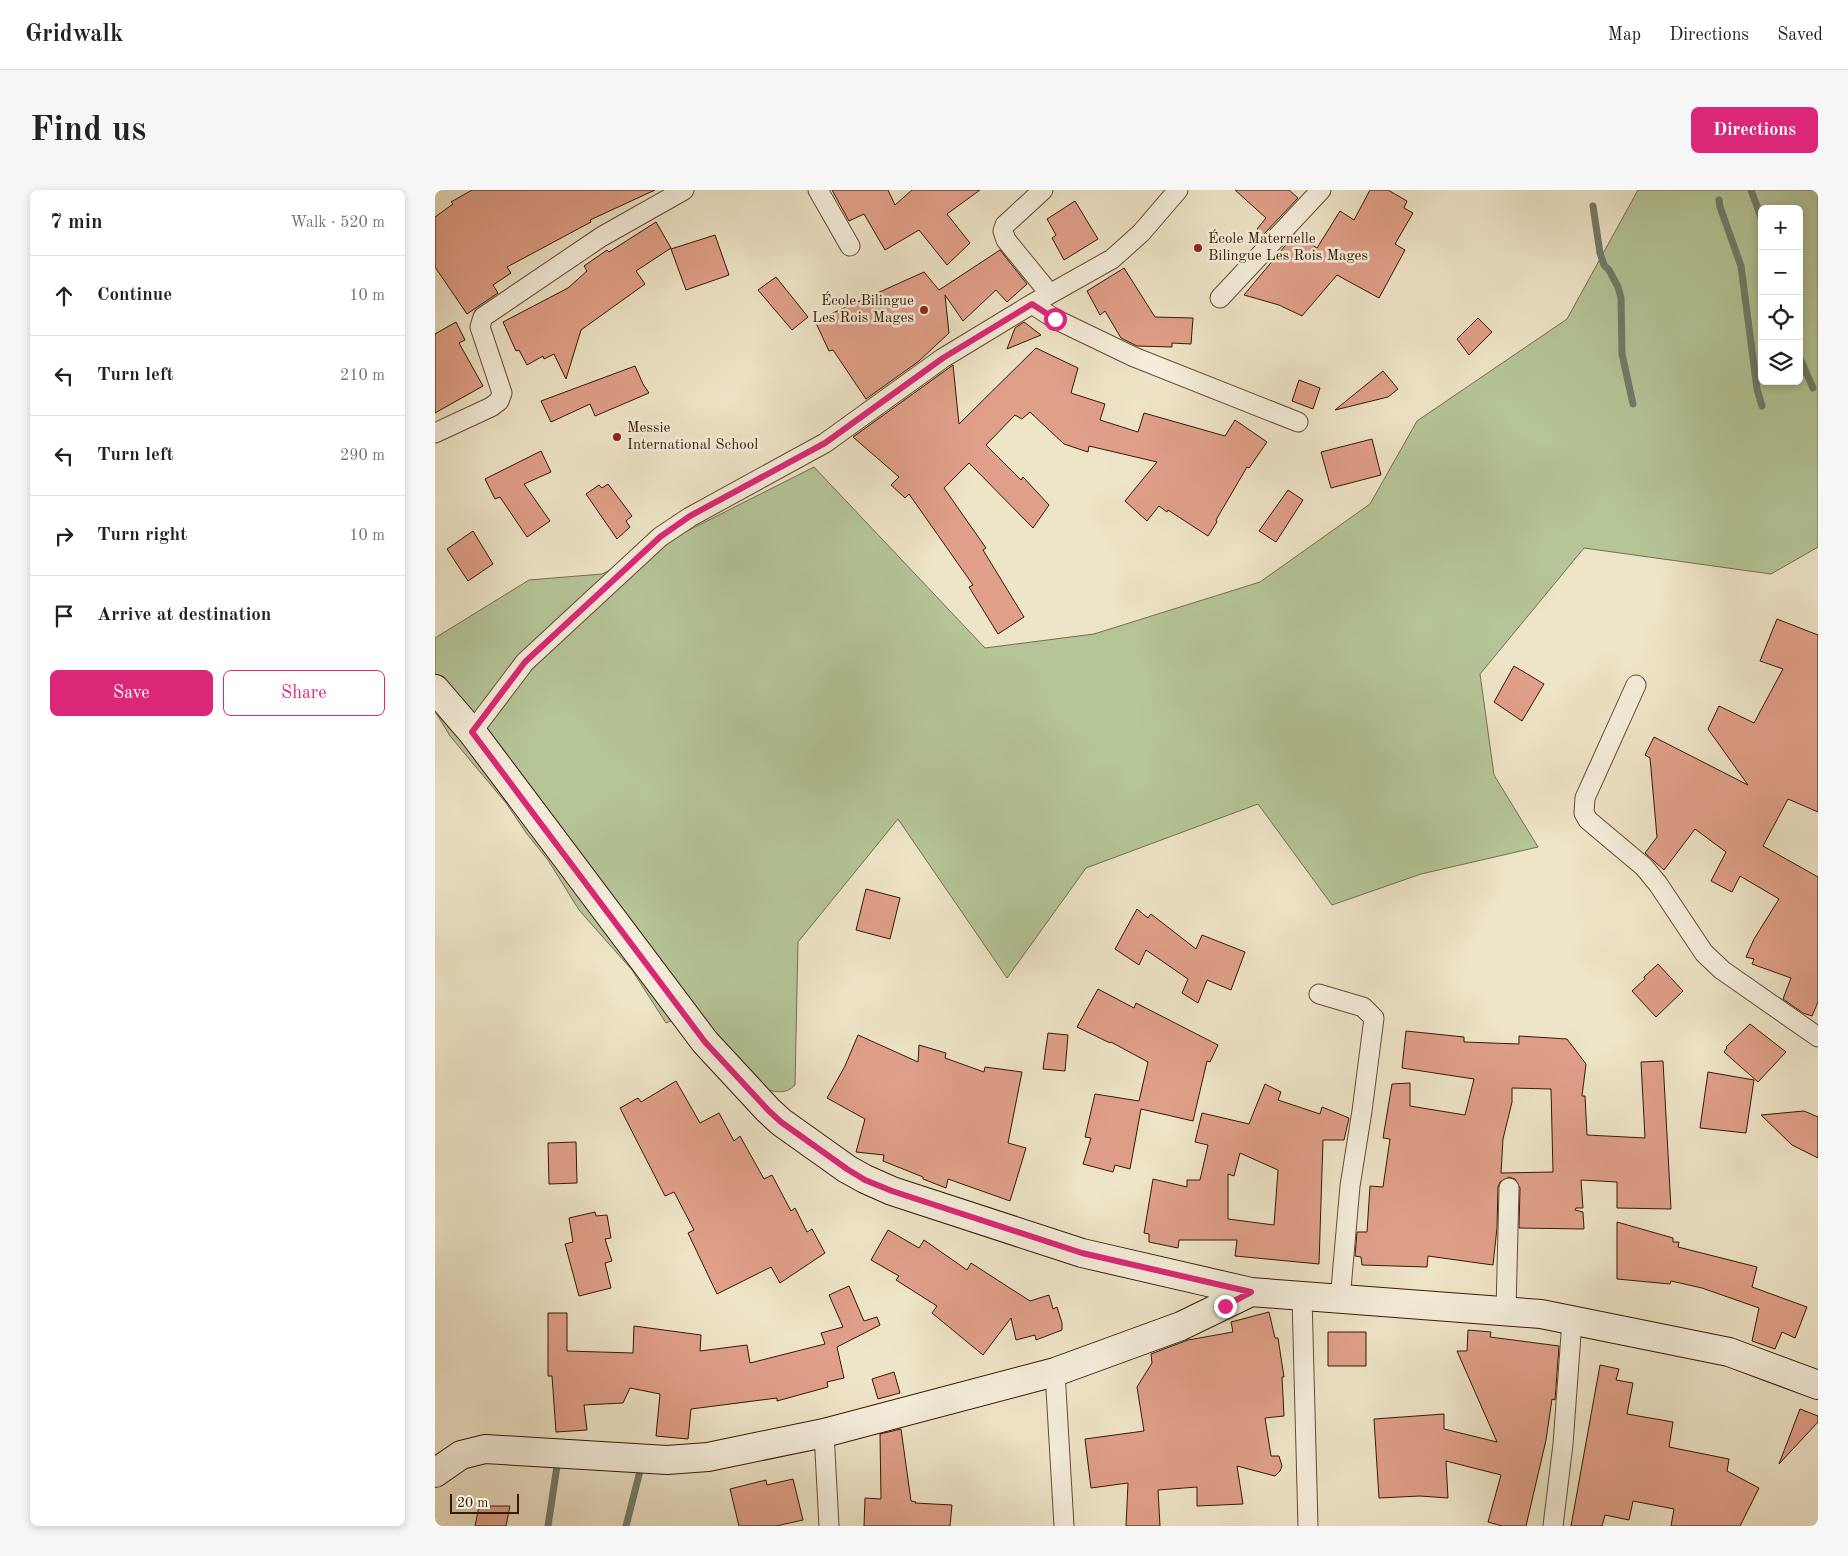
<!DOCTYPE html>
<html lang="en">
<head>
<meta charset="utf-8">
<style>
  :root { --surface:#fff; --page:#f6f6f6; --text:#222; --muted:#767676; --line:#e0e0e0; --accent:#db2777 }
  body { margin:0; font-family:"Old Standard TT",serif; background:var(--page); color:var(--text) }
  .controls { position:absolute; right:15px; top:15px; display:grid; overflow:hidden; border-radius:8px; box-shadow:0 2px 8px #0003 }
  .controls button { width:45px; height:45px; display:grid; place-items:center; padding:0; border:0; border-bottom:1px solid var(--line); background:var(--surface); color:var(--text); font:25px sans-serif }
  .scale { position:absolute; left:15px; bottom:12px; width:69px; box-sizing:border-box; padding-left:5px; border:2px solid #361900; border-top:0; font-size:14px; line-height:18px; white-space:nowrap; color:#361900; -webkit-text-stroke:4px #f4eddb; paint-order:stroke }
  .stop { position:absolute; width:15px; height:15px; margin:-11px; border:4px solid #db2777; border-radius:50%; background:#fff }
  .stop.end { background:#db2777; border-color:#fff; box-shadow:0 1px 5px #0008 }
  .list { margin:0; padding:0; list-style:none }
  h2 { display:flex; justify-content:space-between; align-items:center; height:65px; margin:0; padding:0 20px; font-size:21px }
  h2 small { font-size:16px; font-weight:400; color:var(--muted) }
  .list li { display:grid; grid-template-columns:32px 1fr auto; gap:15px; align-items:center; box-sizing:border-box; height:80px; padding:0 20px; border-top:1px solid var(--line) }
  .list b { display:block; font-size:19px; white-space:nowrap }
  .list em { font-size:16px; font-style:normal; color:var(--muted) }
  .actions { display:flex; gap:10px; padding:15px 20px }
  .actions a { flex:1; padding:11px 0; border:1px solid var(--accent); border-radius:8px; text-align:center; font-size:18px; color:var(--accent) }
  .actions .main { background:var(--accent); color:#fff }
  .icon { flex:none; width:28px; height:28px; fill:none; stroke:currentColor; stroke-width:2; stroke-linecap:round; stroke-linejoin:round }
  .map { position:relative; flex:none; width:1383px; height:1336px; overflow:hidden; border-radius:8px }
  header { display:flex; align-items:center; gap:30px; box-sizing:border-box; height:70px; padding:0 25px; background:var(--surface); border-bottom:1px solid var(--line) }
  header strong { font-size:24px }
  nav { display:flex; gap:28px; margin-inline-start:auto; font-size:18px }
  .intro { display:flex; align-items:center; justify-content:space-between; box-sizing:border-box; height:120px; padding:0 30px }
  h1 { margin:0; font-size:35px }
  .button { padding:12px 22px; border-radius:8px; background:var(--accent); color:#fff; font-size:18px; font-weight:700 }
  main { display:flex; gap:30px; padding:0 30px }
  aside { flex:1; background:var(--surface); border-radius:8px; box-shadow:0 2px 8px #0003 }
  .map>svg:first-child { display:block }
  .green { fill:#b5c598; stroke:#766f4c; fill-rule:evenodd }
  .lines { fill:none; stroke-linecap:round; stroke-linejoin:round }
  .stream { stroke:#717d6c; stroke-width:7 }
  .building { fill:#e09f89; stroke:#361900; fill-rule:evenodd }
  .street-casing { stroke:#644c32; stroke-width:21 }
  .secondary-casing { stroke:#361900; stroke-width:30 }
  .street { stroke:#f4eddb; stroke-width:19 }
  .secondary { stroke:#f4eddb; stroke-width:28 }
  .route { stroke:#db2777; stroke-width:6 }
  .poi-dot { fill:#8f2418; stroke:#f4eddb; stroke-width:2 }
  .labels { text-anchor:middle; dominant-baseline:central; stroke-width:5; stroke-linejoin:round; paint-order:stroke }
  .poi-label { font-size:15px; fill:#361900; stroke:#f4eddb; text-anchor:start }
</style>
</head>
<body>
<header>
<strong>Gridwalk</strong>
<nav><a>Map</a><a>Directions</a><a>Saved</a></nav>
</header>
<div class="intro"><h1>Find us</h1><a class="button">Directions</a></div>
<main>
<aside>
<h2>7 min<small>Walk · 520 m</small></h2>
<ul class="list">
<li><svg class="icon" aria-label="ahead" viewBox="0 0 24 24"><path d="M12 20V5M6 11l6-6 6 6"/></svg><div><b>Continue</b></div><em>10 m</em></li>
<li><svg class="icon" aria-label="left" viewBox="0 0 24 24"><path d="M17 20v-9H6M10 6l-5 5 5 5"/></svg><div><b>Turn left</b></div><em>210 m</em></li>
<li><svg class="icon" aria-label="left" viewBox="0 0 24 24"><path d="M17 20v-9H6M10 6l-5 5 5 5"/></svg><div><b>Turn left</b></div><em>290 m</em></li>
<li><svg class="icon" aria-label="right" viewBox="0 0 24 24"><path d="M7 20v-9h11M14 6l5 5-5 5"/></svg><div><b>Turn right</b></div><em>10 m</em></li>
<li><svg class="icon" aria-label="arrive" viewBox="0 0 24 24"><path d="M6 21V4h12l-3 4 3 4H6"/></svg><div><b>Arrive at destination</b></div></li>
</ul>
<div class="actions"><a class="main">Save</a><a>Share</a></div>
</aside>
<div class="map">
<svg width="1383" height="1336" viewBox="0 0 1383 1336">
  <rect width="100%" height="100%" fill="#eee4c7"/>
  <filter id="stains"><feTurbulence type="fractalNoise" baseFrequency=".004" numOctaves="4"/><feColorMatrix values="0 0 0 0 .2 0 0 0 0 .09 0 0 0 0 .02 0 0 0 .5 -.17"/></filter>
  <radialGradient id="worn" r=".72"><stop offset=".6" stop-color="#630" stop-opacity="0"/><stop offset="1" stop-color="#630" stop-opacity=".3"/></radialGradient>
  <path class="green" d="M1203 0H1383V357L1336 384 1149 358 1045 484 1059 585 1103 657 986 684 897 715 823 614 651 678 572 788 463 629 363 752 360 895C351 904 344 902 331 900L256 822 231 833 197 780 144 720 113 670 92 644 71 613 15 546 0 521V448L94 390 167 384 379 277 550 458 659 444 825 392 935 314 982 231 1132 129ZM1327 19H1364V191H1327Z"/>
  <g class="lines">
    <path class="stream" d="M1316 0 1327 30
      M1284 10 1285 17 1306 76 1322 199 1327 216
      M1158 16 1165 63 1169 75 1174 80 1183 97 1186 108 1187 164 1198 214
      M1364 166 1378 198
      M113 1336 122 1276
      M191 1336 205 1281"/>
  </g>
  <path class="building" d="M37 0H220L155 30 156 32 72 77 76 83 58 95 63 103 32 124 0 77V27L18 14 16 12Z
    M397 0H453L460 15 477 0H545L512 24 535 53 512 75 484 40 450 60 429 24 414 31Z
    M800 0H854L863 8 828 45 822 39 831 28Z
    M935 0H953L972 11 969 18 978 23 960 54 970 60 944 108 902 85 867 126 844 115 809 105 860 44 882 58 905 21 919 30Z
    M640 11 663 49 629 70 617 48 621 45 612 29Z
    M221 32 236 58 201 81 210 94 146 140 131 189 119 164 109 169 108 166 92 175 84 160 81 161 68 132 133 98 152 81 149 76 172 60 174 62Z
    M280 45 294 85 251 100 236 59Z
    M565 60 592 94 572 112 561 100 528 131 510 105 514 143 484 171 431 209 398 160 394 161 380 131 489 82 504 100Z
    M689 78 720 127 758 128 756 154 737 153V157L702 156 686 148 670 121 665 125 652 101Z
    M341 87 373 127 357 140 323 100Z
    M1043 128 1057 142 1034 165 1022 149Z
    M21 132 30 150 24 153 48 196 0 223V144Z
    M589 132 606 145 572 159 580 138Z
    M601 158 643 178 636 203 670 214 665 230 703 242 709 223 790 246 800 230 832 252 814 278 812 277 781 330 782 332 773 346 733 320 732 322 724 316 712 331 690 311 722 272 654 256 653 262 629 254 595 222 587 229 580 225 551 255 586 290 588 287 614 315 598 338 534 273 509 298 551 358 548 360 589 427 563 444 534 397 538 395 474 304 470 308 456 295 464 287 418 247 518 175 524 234Z
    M200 176 208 194 214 203 160 226 155 214 116 232 106 211Z
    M948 181 963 199 953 207 900 220Z
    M864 190 885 198 878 219 857 211Z
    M937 249 946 285 896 298 886 262Z
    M106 261 116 282 89 294 115 331 92 347 65 307 60 309 50 289Z
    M173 294 197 326 191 331 195 337 182 349 151 304 164 295 167 298Z
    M853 300 868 310 841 352 824 341Z
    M38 341 58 374 33 391 12 359Z
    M1342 429 1383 445V622L1353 609 1328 656 1383 687V812L1377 826 1368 823 1348 809 1356 788 1317 774 1319 769 1311 767 1319 749 1344 709 1305 686 1297 702 1276 691 1291 662 1260 639 1229 680 1210 663 1222 647 1215 568 1210 565 1219 547 1313 595 1273 539 1284 516 1319 533 1348 479 1325 471Z
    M1079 476 1109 494 1087 531 1059 512Z
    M431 699 465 708 455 749 421 740Z
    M702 719 713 728 716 724 761 759 767 745 810 762 796 800 772 790 763 813 747 803 753 789 711 760 704 775 680 759Z
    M1223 774 1248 801 1221 827 1197 801 1210 789 1209 787Z
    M663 799 699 818 701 813 783 855 775 872 772 871 758 931 706 919 695 979 680 975 678 982 648 974 656 948 650 947 660 904 704 911 713 872 676 852 675 853 642 837Z
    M1315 834 1351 862 1323 892 1289 862 1292 858 1291 857Z
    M971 841 1029 847V852L1084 854V846L1132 849 1151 874 1147 906H1150L1152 945 1210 948 1206 872 1228 871 1236 1019 1182 1018V992L1146 990 1148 1018H1141L1140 1020 1148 1022 1149 1039 1084 1038 1085 998 1080 989 1074 987 1065 992 1063 997 1062 1038 1058 1075 993 1066 992 1077 927 1075 926 1067 920 1066 922 1042H932L935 996 948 997 955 949 948 948 957 894 975 893V916L1030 925 1039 889 967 878ZM1077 898 1116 899 1118 982 1066 983 1068 949 1077 912Z
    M613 843 633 845 630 881 608 879Z
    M423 845 483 872 484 855 511 863 510 868 549 882 550 877 587 882 573 953 591 958 575 1011 513 989 511 998 488 989V987L448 971 449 965 421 962 430 929 392 908 410 876Z
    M1273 882 1319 890 1311 943 1265 938Z
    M241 891 265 933 284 923 299 951 305 946 329 989 337 985 356 1021 360 1018 372 1042 377 1039 390 1063 345 1093 336 1077 282 1104 253 1043 259 1040 239 1002 230 1006 185 918 203 908 206 912Z
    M830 894 846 902 843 910 885 924 887 917 914 928 909 950H888L884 1074 800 1066 802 1050H744L743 1058 714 1052V1044L709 1043 718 989 752 997V990H765L773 955 760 952 767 923 814 934ZM805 963 843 980 839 1035 793 1029V984L799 986Z
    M1369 921 1383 927V968L1357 955 1326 925Z
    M141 952 142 993 114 994 113 953Z
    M160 1022 161 1026 172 1025 176 1048 170 1049 177 1071 170 1073 176 1098 144 1106 130 1054 138 1052 134 1028Z
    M1182 1032 1238 1048V1052H1244L1243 1057 1322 1077 1317 1097 1372 1117 1360 1148 1347 1142 1340 1159 1317 1151 1324 1118 1267 1098 1236 1091 1235 1094 1182 1089Z
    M453 1040 484 1058 489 1050 532 1080 536 1073 595 1111 614 1105 618 1119 622 1117 627 1133V1140L601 1150 600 1145 581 1150 576 1128 548 1165 497 1123 502 1116 461 1090 464 1086 436 1070Z
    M414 1096 429 1131 442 1127 445 1135 402 1157 409 1188 392 1192 393 1197 342 1211V1208L256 1219 253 1249 221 1246 225 1204 195 1198 188 1213 149 1215 152 1240 121 1242 117 1186H113V1123H132V1161L198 1163 199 1136 266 1145 265 1161 312 1155 315 1173 390 1154 386 1143 408 1137 394 1105Z
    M834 1122 840 1148H843L849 1187H847L849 1226 830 1228 836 1266H844L847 1276 845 1281 840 1286 802 1276 808 1314 762 1316V1297L723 1300 725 1336H691L693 1293 656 1298 650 1249 709 1241 702 1197 717 1173 716 1164 753 1150 798 1142 796 1132Z
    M1033 1140 1056 1142 1055 1147 1124 1156 1120 1210 1117 1209 1111 1250 1091 1336H1067L1053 1332 1066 1285 1011 1271 1013 1308 985 1306 944 1308 939 1229 1009 1224V1239L1062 1252 1022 1161H1032Z
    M893 1142H931V1176H893Z
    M1165 1175 1184 1179 1181 1190 1198 1193 1192 1224 1238 1232 1234 1257 1294 1269 1292 1281 1324 1298 1305 1336H1236L1239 1319 1198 1311 1194 1330 1170 1325 1167 1336H1136Z
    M459 1182 465 1203 443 1209 437 1189Z
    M1365 1219 1383 1226V1232L1344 1274Z
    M466 1239 476 1311 481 1312 480 1313 517 1315 515 1336H429L430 1308 446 1309 445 1244Z
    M358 1289 368 1330 341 1336H304L295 1299 331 1290 332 1295Z
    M44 1316H75L71 1336H40Z"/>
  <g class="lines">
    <g class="street-casing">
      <path id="street" d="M383 0 415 56
        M608 0 570 35 568 41 571 50 615 104
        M785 108 886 0
        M597 114 620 129 699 167 863 232
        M0 243 56 217 64 211 67 203 45 137 48 127 166 47 249 0
        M1201 495 1150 608 1149 623 1153 630 1209 677 1223 694 1269 763 1287 780 1383 847
        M37 542 90 472 225 347 255 327 390 253 508 168 597 114 677 69 706 43 743 0
        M884 804 928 817 939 828 927 921 915 996 905 1110
        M867 1107 873 1336
        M1071 1121 1074 998
        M620 1182 629 1336
        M389 1243 394 1336
        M1118 1336 1128 1254 1137 1131"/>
    </g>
    <g class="secondary-casing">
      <path id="secondary" d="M0 499 37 542 270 852 333 920 346 932 412 979 430 989 457 1001 647 1063 816 1102 1106 1124 1294 1162 1383 1195
        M0 1283 26 1265 50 1259 232 1270 273 1267 389 1243 620 1182 746 1136 816 1102"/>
    </g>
    <use href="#street" class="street"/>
    <use href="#secondary" class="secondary"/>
  </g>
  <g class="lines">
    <path class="route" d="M620 129 597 114 508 168 390 253 255 326 225 347 90 472 37 542 270 852 333 920 346 932 412 979 430 990 457 1001 647 1063 816 1102 790 1116"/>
  </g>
  <g class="poi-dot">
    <circle cx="763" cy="58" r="5"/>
    <circle cx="489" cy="120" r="5"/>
    <circle cx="182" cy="247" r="5"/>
  </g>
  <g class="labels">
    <g class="poi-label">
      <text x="773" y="49">École Maternelle<tspan x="773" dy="17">Bilingue Les Rois Mages</tspan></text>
      <text x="479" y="111" text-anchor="end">École Bilingue<tspan x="479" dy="17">Les Rois Mages</tspan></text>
      <text x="192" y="238">Messie<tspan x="192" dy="17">International School</tspan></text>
    </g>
  </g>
  <rect width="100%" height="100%" filter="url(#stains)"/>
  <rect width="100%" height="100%" fill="url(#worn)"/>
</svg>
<div class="controls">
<button>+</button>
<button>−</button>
<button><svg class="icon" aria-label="locate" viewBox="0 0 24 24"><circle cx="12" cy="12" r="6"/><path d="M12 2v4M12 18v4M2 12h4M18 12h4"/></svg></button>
<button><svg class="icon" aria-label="layers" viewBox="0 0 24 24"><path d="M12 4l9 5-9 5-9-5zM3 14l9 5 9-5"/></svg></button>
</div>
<div class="scale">20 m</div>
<div class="stop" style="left:620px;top:129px"></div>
<div class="stop end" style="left:790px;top:1116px"></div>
</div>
</main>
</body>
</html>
